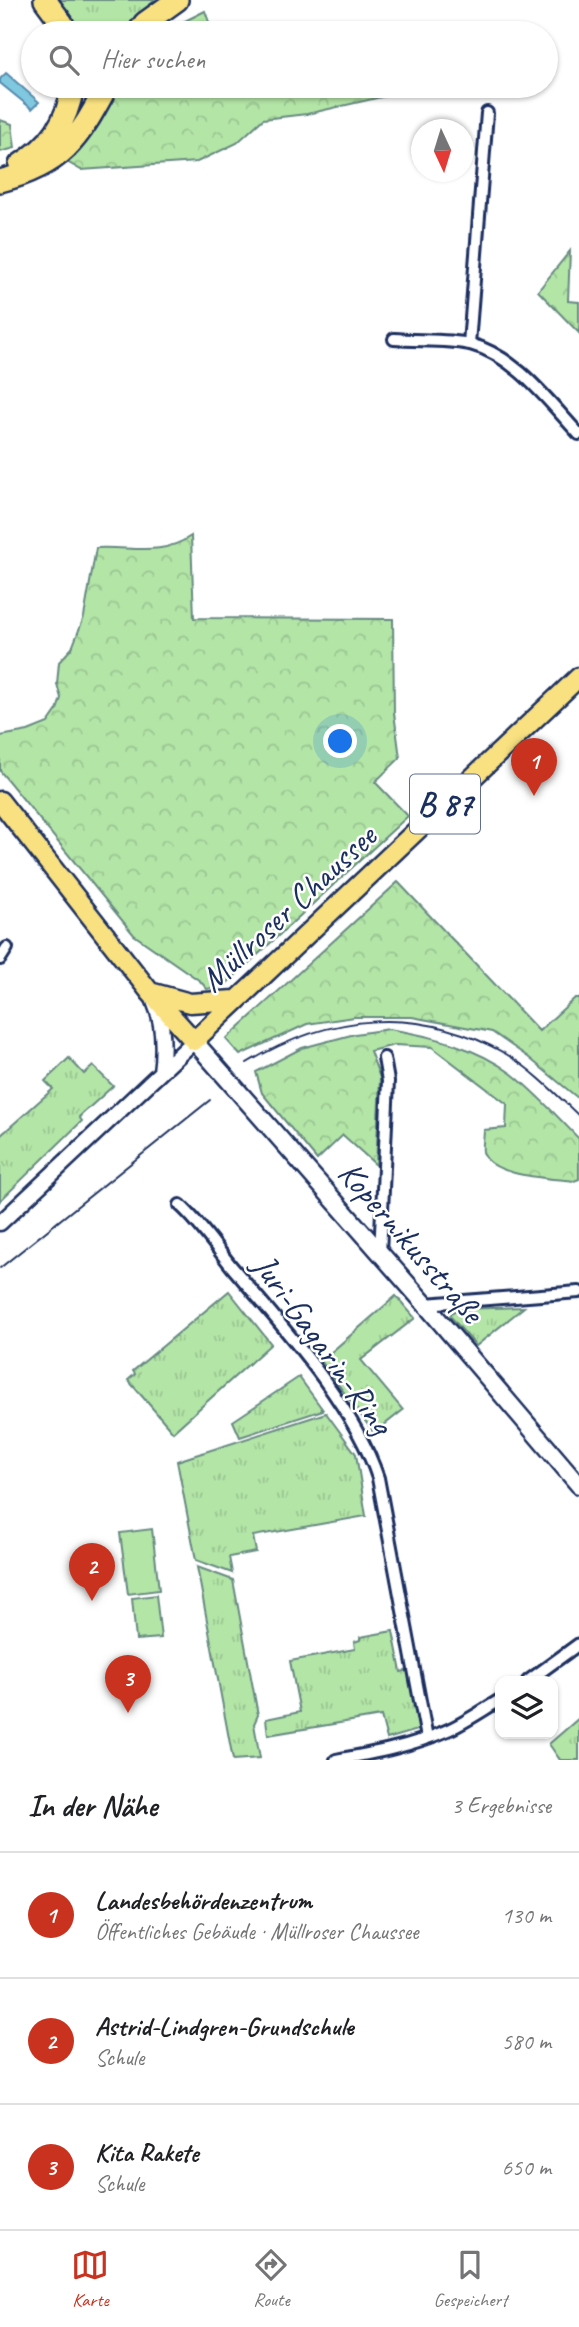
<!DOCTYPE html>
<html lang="de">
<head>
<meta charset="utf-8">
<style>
  :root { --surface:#fff; --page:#f2f2f2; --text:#202124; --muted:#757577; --line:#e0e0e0; --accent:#c8321e }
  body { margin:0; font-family:Caveat,sans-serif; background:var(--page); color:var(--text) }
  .controls { position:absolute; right:21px; bottom:21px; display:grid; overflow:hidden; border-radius:14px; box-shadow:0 2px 5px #0004 }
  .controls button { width:63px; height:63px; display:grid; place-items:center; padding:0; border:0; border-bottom:2px solid var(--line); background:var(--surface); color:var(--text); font:35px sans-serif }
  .compass { position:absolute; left:411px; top:119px; width:63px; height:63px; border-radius:50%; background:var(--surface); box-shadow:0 2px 5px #0004; rotate:176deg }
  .you { position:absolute; left:341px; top:742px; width:24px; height:24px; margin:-18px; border:5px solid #fff; border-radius:50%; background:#1a73e8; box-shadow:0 0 0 10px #1a73e833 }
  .badge { display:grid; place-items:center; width:46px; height:46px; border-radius:50%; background:var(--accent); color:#fff; font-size:23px; font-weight:700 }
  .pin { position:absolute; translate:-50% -58px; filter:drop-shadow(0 2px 4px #0008) }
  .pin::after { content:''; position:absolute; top:37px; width:24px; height:21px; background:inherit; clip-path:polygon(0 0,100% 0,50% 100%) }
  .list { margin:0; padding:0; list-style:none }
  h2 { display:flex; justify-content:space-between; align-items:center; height:91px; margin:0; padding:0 28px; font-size:30px }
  h2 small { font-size:23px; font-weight:400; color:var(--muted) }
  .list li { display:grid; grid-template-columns:46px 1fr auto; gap:21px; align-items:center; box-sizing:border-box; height:126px; padding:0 28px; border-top:2px solid var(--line) }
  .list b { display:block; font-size:26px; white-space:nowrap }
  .list p { margin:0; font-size:23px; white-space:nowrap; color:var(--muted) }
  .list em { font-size:23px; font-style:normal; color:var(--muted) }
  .icon { flex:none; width:38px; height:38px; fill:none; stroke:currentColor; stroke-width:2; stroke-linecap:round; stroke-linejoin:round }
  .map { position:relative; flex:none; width:579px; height:1760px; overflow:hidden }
  .search { position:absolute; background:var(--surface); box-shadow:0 2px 5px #0004; left:21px; right:21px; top:21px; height:77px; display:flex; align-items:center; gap:18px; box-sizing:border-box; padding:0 24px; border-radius:38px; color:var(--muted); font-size:26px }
  .sheet { height:469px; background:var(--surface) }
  nav { display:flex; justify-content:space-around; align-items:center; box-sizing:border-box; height:98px; border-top:2px solid var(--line); background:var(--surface); font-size:19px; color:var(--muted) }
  nav a { display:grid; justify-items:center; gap:4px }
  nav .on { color:var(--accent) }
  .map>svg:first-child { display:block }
  .grass { fill:url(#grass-tufts); stroke:#678a82; stroke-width:2 }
  .forest { fill:url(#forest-crowns); stroke:#678a82; stroke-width:2 }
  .pitch { fill:#b3e5a6; stroke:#678a82; stroke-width:2 }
  .water { fill:#7fc8e0; stroke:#578bac; stroke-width:2 }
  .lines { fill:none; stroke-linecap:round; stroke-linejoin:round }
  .minor-casing { stroke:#1b2f5e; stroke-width:16 }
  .tertiary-casing { stroke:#1b2f5e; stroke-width:19 }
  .secondary-casing { stroke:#1b2f5e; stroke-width:21 }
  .primary-casing { stroke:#1b2f5e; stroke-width:23 }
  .motorway-casing { stroke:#1b2f5e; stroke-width:26 }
  .minor { stroke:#fff; stroke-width:10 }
  .tertiary { stroke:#fff; stroke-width:14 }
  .secondary { stroke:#fff; stroke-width:16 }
  .primary { stroke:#f9e181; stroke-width:18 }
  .motorway { stroke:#f9e181; stroke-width:21 }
  .tram { stroke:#1b2f5e; stroke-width:2 }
  .labels { text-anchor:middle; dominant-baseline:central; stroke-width:5; stroke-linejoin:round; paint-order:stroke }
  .shield { fill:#fff; stroke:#5f6d8e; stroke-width:2 }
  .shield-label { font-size:33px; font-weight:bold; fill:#1b2f5e }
  .street-label { font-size:35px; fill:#1b2f5e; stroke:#fff }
</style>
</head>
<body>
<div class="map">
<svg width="579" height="1760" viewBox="0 0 579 1760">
  <defs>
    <pattern id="grass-tufts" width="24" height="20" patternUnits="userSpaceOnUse" patternTransform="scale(1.75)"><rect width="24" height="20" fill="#b3e5a6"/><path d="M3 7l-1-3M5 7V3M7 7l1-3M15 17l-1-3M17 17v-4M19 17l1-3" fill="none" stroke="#99c591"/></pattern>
    <pattern id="forest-crowns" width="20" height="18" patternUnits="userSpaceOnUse" patternTransform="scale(1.75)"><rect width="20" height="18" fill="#b3e5a6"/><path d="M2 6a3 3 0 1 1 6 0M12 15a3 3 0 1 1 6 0" fill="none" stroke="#99c591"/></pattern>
  </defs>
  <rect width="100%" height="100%" fill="#fff"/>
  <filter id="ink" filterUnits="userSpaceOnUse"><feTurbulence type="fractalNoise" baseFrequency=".0143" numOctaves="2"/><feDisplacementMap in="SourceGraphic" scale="14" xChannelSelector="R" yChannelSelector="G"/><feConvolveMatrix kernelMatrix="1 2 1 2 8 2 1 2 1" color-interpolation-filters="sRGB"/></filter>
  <g filter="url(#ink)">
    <path class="grass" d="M54 0H167L130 33H74Z
      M69 1058 84 1074 93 1066 113 1086 79 1117 82 1121 0 1201V1136L53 1089 45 1081Z
      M229 1291 271 1344 173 1432 128 1380 135 1374 133 1371Z
      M396 1296 415 1318 361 1360 403 1410 374 1433 321 1361Z
      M524 1307 476 1346 450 1316 452 1312 459 1309Z
      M299 1377 323 1410 240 1437 233 1421Z
      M326 1413 356 1454 366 1516 253 1536 256 1552 229 1557 232 1573 196 1560 177 1461Z
      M197 1567 233 1580 258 1715 254 1724 260 1758 233 1760Z
      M393 1631 401 1672 409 1670 420 1726 418 1730 387 1739 381 1716 268 1735 266 1719 300 1712 290 1661 355 1649 354 1642 360 1640V1637Z
      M579 1718V1760H560L549 1744Z"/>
    <path class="forest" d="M205 11 213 33H161Z
      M120 86H377L386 96 307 114 263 119 237 143 197 162 81 170 67 162 95 129Z
      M0 120 12 124 15 148 0 152Z
      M570 251 568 301 579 302V333L538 291Z
      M191 536 194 618 393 619 394 713 400 758 375 782 408 816 225 985 207 989 200 981 134 935 0 771V736L28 731 48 723 57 710 61 698 57 684 59 662 72 648 84 617 96 548C132 546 160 557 191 536Z
      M398 882 539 1031 575 998H579V1099L528 1057 492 1032 412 1017H354L307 1024 240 1055 226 1039Z
      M389 1029C432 1036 476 1047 512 1074 536 1093 558 1117 579 1139V1179L574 1181C552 1178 490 1177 483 1152 482 1146 484 1136 484 1130L506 1128 507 1104 432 1047 395 1045 370 1051 380 1078 376 1165 343 1135 317 1160 262 1093 256 1072 302 1048 355 1034Z"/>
    <path class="pitch" d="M152 1529 159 1590 128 1594 120 1533Z
      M156 1595 161 1638 136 1640 132 1598Z"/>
    <path class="water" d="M6 73 39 102 32 109 0 83V79Z"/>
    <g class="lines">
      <g class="minor-casing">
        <path id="minor" d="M394 339C418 341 447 339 470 344 516 356 548 401 579 434
          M469 344 487 113
          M0 959 7 948
          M180 1205C200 1223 215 1246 232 1267 282 1326 354 1405 378 1478L427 1738
          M380 1254 388 1081 384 1058
          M425 1304 579 1292
          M528 1681 579 1644
          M336 1760C374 1753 412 1746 448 1730 466 1722 483 1710 500 1700"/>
      </g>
      <g class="tertiary-casing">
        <path id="tertiary" d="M154 1001C164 1023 164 1048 161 1072
          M0 1223 194 1041"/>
      </g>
      <g class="secondary-casing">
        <path id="secondary" d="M194 1041 425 1304 579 1485"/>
      </g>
      <g class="primary-casing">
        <path id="primary" d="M0 801 150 992 194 1041 579 677
          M150 992 190 1003 235 1000"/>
      </g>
      <g class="motorway-casing">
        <path id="motorway" d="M45 0 62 23 66 33
          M138 33 145 23 177 0
          M20 165C51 145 67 123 73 86
          M0 181C63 165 78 140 107 86"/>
      </g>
      <use href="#minor" class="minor"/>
      <use href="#tertiary" class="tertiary"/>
      <use href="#secondary" class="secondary"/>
      <use href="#primary" class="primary"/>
      <use href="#motorway" class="motorway"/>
      <path class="tram" d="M247 1063C330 1013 420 1005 506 1054 533 1070 556 1094 579 1116
        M0 1268 210 1100"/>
    </g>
  </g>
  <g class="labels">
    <rect class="shield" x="410" y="774.5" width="70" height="59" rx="5"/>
    <g class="shield-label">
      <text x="445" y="804">B 87</text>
    </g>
    <g class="street-label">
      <text transform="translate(288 908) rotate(-43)">Müllroser Chaussee</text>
      <text transform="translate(411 1242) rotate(49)">Kopernikusstraße</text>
      <text transform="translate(323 1344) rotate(54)">Juri-Gagarin-Ring</text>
    </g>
  </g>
</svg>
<div class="controls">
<button><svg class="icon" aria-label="layers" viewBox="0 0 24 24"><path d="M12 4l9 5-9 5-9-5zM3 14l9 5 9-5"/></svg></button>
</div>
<svg class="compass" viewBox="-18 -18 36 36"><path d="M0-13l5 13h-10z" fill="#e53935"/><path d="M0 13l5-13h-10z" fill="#757577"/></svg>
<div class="you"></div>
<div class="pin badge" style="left:534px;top:796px">1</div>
<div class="pin badge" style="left:92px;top:1601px">2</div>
<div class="pin badge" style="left:128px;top:1713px">3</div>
<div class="search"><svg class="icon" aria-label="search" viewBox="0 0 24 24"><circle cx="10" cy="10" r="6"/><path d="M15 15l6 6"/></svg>Hier suchen</div>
</div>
<section class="sheet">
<h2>In der Nähe<small>3 Ergebnisse</small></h2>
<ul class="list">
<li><span class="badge">1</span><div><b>Landesbehördenzentrum</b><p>Öffentliches Gebäude · Müllroser Chaussee</p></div><em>130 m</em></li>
<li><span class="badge">2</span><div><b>Astrid-Lindgren-Grundschule</b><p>Schule</p></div><em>580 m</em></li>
<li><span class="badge">3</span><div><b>Kita Rakete</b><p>Schule</p></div><em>650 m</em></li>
</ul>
</section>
<nav>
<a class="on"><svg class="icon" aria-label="map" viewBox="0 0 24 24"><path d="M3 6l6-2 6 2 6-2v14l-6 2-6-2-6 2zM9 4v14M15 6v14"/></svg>Karte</a>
<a><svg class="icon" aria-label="directions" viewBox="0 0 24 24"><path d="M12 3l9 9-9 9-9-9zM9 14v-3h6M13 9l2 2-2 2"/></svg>Route</a>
<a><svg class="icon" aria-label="saved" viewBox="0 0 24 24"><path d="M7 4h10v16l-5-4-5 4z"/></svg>Gespeichert</a>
</nav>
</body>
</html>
